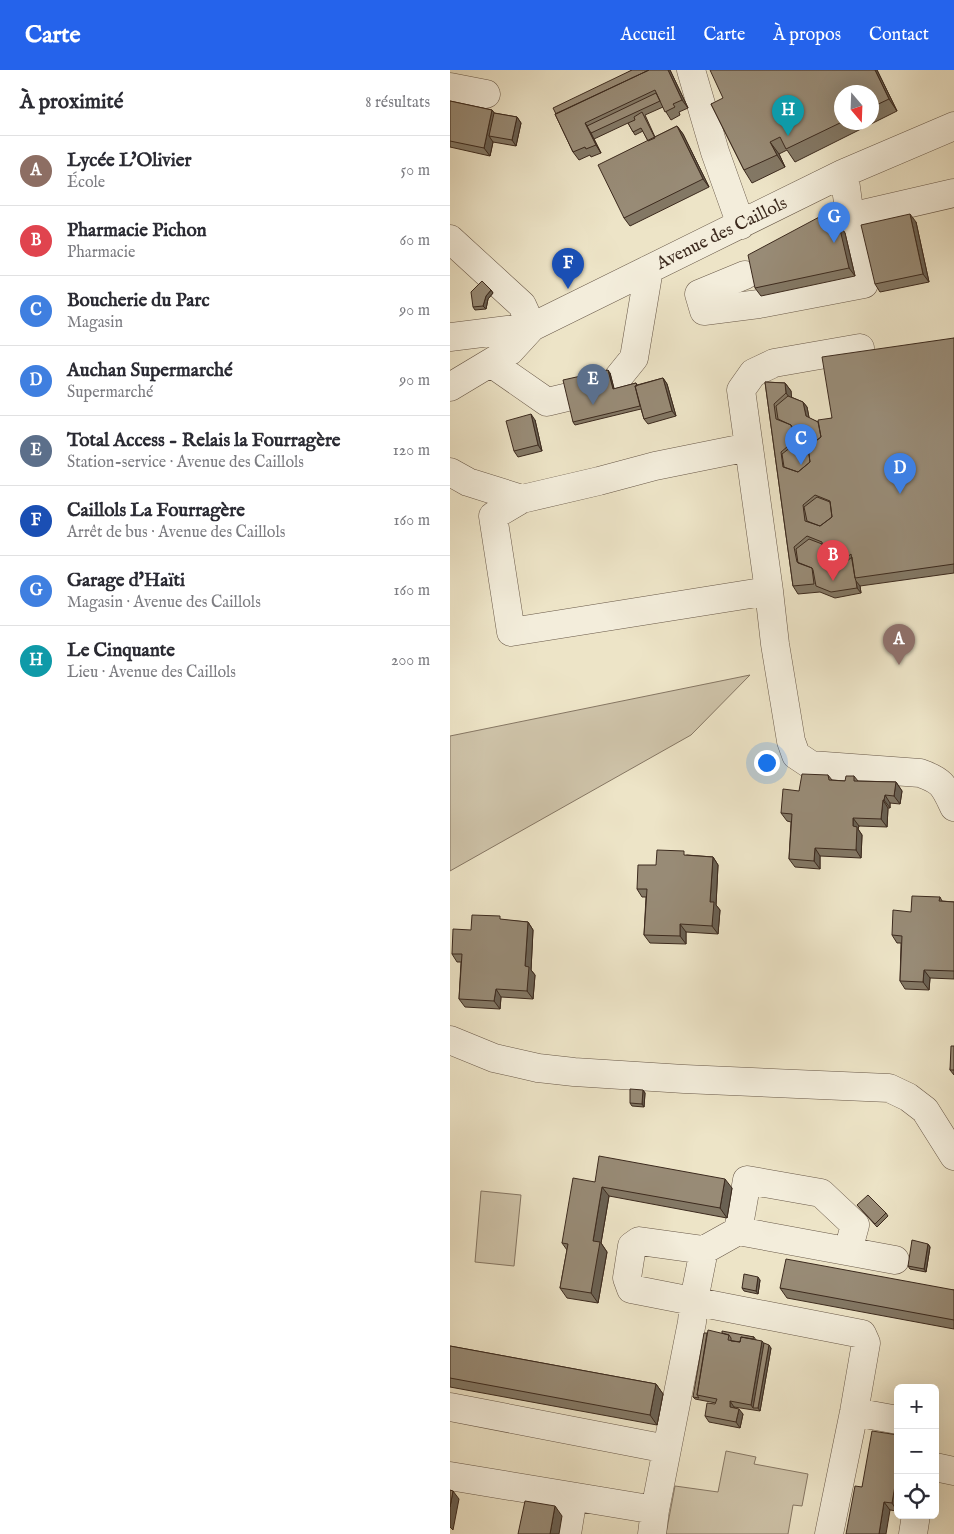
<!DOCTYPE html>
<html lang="fr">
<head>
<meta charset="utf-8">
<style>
  :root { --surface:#fff; --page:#f7f7f7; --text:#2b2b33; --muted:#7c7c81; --line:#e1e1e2; --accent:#2563eb }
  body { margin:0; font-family:"IM FELL English",serif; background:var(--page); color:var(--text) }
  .controls { position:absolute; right:15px; bottom:15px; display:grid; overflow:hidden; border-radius:8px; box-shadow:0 5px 20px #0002 }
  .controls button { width:45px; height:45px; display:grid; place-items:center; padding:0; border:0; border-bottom:1px solid var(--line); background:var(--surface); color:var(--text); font:25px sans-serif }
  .compass { position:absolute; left:384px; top:15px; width:45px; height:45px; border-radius:50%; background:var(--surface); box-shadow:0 5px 20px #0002; rotate:161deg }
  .you { position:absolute; left:316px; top:692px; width:18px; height:18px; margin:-12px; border:4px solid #fff; border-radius:50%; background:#1a73e8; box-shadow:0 0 0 8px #1a73e833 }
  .badge { display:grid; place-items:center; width:32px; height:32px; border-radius:50%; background:var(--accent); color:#fff; font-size:16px; font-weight:700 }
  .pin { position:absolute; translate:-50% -41px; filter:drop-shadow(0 1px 2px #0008) }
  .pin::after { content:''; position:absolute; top:26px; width:18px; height:15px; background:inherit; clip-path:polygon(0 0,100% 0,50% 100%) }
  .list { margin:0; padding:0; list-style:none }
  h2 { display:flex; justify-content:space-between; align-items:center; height:65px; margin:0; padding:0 20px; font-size:21px }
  h2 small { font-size:16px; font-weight:400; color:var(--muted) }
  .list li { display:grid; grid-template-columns:32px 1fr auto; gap:15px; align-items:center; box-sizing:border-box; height:70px; padding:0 20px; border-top:1px solid var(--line) }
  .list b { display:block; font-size:19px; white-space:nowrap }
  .list p { margin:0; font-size:16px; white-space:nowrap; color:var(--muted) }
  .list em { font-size:16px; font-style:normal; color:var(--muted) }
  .icon { flex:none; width:28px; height:28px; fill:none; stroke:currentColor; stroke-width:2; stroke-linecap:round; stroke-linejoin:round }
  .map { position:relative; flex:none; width:504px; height:1464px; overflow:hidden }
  header { display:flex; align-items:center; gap:30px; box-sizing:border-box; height:70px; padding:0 25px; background:var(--accent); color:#fff }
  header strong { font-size:24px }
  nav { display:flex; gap:28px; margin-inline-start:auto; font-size:18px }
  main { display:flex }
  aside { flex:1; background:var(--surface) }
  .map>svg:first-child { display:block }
  .green { fill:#cfc4aa; stroke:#867764 }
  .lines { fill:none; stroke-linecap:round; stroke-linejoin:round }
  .minor-casing { stroke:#685848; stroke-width:29 }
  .minor { stroke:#f3eddb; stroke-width:28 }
  .wall { fill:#837865; stroke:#3c2a1e; fill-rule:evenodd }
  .shaded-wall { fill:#6a6153; stroke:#3c2a1e }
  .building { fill:#988b76; stroke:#3c2a1e; fill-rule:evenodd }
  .labels { text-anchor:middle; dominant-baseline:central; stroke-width:4; stroke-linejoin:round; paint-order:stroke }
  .street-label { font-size:18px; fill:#3c2a1e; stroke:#f3eddb }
</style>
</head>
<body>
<header>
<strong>Carte</strong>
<nav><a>Accueil</a><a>Carte</a><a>À propos</a><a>Contact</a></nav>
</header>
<main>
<aside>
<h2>À proximité<small>8 résultats</small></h2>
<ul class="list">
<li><span class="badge" style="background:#8d6e63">A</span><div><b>Lycée L'Olivier</b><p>École</p></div><em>50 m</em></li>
<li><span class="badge" style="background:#e0444e">B</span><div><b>Pharmacie Pichon</b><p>Pharmacie</p></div><em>60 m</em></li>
<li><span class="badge" style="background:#3f7fe0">C</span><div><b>Boucherie du Parc</b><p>Magasin</p></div><em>90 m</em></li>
<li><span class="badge" style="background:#3f7fe0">D</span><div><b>Auchan Supermarché</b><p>Supermarché</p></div><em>90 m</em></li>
<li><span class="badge" style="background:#5c6f8a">E</span><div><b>Total Access - Relais la Fourragère</b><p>Station-service · Avenue des Caillols</p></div><em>120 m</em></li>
<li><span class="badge" style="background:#1a4fb4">F</span><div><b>Caillols La Fourragère</b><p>Arrêt de bus · Avenue des Caillols</p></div><em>160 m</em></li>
<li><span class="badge" style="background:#3f7fe0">G</span><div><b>Garage d'Haïti</b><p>Magasin · Avenue des Caillols</p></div><em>160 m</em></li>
<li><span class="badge" style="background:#0f9aa8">H</span><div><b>Le Cinquante</b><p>Lieu · Avenue des Caillols</p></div><em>200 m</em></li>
</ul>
</aside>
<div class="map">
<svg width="504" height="1464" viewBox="0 0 504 1464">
  <rect width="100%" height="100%" fill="#ede4c7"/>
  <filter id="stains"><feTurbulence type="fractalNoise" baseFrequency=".004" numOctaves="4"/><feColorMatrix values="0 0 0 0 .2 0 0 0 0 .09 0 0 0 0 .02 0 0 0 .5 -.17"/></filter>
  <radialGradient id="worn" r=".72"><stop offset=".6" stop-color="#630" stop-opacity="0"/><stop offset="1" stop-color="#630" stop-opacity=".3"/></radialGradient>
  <path class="green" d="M300 605 241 665 0 801V666Z
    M31 1121 71 1125 64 1196 25 1192Z
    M276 1381 306 1387 304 1394 358 1404 352 1436 343 1435 338 1464H216L225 1416 268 1422Z"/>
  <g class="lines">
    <g class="minor-casing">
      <path id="minor" d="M241 0 265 82 291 155
        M0 17 36 24
        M400 147 504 123
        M0 169 72 235 82 257
        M295 205 249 224 254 241 309 234 414 214 400 147 394 103
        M0 267 82 257
        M41 293 97 332 118 327
        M163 314 184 288 199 199
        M0 317 60 281 82 257 86 255 394 103 504 56
        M299 377 205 396 149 411 72 429 43 446 61 562 319 521 291 320 303 303 324 293 410 278
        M0 402 18 412 72 429
        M319 521 325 574 341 671 346 685 361 695 470 703C493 711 494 716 504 737
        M0 970 44 988 88 998 124 1002 234 1009 439 1018 458 1027 475 1040 504 1086
        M288 1161 297 1110 371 1123 405 1155 398 1181
        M254 1180 189 1171 182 1176 177 1208 181 1219 412 1264 416 1273 404 1342 379 1464
        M0 1337 217 1379
        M404 1342 448 1350
        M485 1397 504 1401
        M0 1406 205 1440
        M117 1464 123 1427
        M202 1464 205 1440 242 1252 244 1230 254 1180 288 1161 445 1190
        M463 1464 466 1445"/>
    </g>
    <use href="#minor" class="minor"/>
  </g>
  <path class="wall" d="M182 0H220L238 38 229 42 230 45 221 50 213 37 195 45 205 67 227 56 233 64 259 117 180 156 174 148 198 71 193 61 185 65 178 53 144 69 151 83 141 87 140 85 129 90 123 82 105 44Z
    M427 0 447 41 345 92 337 80 329 84 335 97 302 113 294 100 261 34ZM422 22V52H392Z
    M0 31 42 40 44 43 67 47 71 53 66 76 43 72 40 86 0 77Z
    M383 151 391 155V157L395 163 405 206 311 226 305 218Z
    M466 152 479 212 430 222 425 214Z
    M41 220 43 223 38 229 36 239 25 240 23 237Z
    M504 268V503L410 516 411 523 385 528 370 522 348 524 343 516 315 312 335 313 341 321V327L353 332 357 337 359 348 368 352 382 348Z
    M160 303 164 319 186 313 187 315 213 308 217 314 226 346 198 354 194 349 191 339 125 355 123 352Z
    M85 350 92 381 68 387 64 381Z
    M378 705 382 710 395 711 404 706 408 711 446 712 452 721 450 734 440 733V738H438L437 757 409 756 408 759 412 765 411 788 370 786V799L345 797 339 789 341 752 337 751 331 743 349 721Z
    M237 785 263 787 268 795 266 835 270 840 268 864 236 862V874L200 873 194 865 196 827H192L187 819 206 795Z
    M490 827 492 831 504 832V909L480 908 479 920 455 919 450 911 451 873H447L442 865 461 842Z
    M52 850 78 852 83 860 81 900 85 905 83 929 51 927 50 939 15 937 9 929 11 892H7L2 884 21 860Z
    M504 976V1005L500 1000Z
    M193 1020 195 1023 194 1037 182 1036 180 1033Z
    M145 1112 282 1118 277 1148 159 1126 151 1173 157 1182 148 1233 117 1228 110 1218 117 1180 112 1173Z
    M407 1135 436 1143 438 1146 427 1157Z
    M478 1174 480 1177 476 1202 460 1199 458 1196Z
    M310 1210 308 1224 294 1221 292 1218Z
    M330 1218 504 1220V1259L337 1228Z
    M272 1263 304 1267 306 1270 321 1278 310 1341 284 1337 293 1344 290 1358 259 1352 255 1346 266 1333 245 1329 243 1327Z
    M0 1276 206 1314 213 1324 207 1355 0 1317Z
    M448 1365V1438L447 1441 440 1440 412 1417Z"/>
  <path class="shaded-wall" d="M218 0H220L238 38 232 30Z
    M425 0H427L447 41 439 29Z
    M42 40 48 48 39 66 43 72 40 86 34 78Z
    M67 47 71 53 66 76 62 70Z
    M135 53 141 61V63L151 83 146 75Z
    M227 56 233 64 259 117 253 109Z
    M320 72 329 84 335 97 327 85Z
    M460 144 466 152 479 212 473 204Z
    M389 152 391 155V157L395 163 405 206 399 198 388 157Z
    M41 220 43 223 38 229 36 239 33 236 36 226Z
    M158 300 160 303 165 322 163 319Z
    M213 308 217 314 226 346 222 341Z
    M335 313 341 321 342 331 336 323Z
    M353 332 357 337 360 352 356 346Z
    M81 344 85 350 92 381 88 375Z
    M406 511 410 516 411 523 407 518Z
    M446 712 452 721 450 734 444 726Z
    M435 725 440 733V738L434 730Z
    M433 730 438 738 437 757 431 749Z
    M403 748 409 756 408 759 412 765 411 788 406 780 403 756Z
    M365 778 370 786V799L364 791Z
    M263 787 268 795 266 835 270 840 268 864 262 856 260 832Z
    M78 852 83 860 81 900 85 905 83 929 77 921 75 896Z
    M230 854 236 862V874L230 866Z
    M474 900 480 908 479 920 473 912Z
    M46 919 51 927 50 939 44 931Z
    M193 1020 195 1023 194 1037 192 1034Z
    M275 1109 282 1118 277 1148 270 1138Z
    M152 1117 159 1126 151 1173 157 1182 148 1233 141 1223 143 1171Z
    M478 1174 480 1177 476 1202 474 1199Z
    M308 1207 310 1210 308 1224 306 1221Z
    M312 1271 316 1276 303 1338 301 1335Z
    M319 1275 321 1278 310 1341 308 1338Z
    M206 1314 213 1324 207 1355 200 1345Z
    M280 1331 284 1337V1343L280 1337Z
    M289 1339 293 1344 290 1358 286 1352Z
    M448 1398V1438L447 1441 442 1433Z
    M3 1421 9 1429 3 1460 0 1457V1437Z
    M434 1432 440 1440 436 1464H429Z
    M105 1436 112 1446 109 1464H100Z"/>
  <path class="building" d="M182 0H199L106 44 103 38Z
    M199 0H218L232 30 223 34 225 37 215 42 205 20 135 53 146 75 136 79 135 77 123 82 105 44Z
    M260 0H425L439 29 422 37V22H392V52L336 79 330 67 320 72 327 85 294 100 261 34 273 28Z
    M206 23 210 31 141 63 137 56Z
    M0 31 42 40 34 78 0 71Z
    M192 42 205 68 198 71 191 58 183 62 178 53 185 50 184 47Z
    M44 43 67 47 62 70 39 66Z
    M227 56 253 109 174 148 148 95Z
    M460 144 473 204 425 214 411 155Z
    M373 145 389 155 399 198 305 218 298 185Z
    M385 149 389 152V155L383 151Z
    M32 211 41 220 36 226 33 236 23 237 21 222Z
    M504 268V494L405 508 401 484 389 494 374 488 372 472 357 466 344 477 347 492 362 498 364 514 343 516 315 312 335 313 336 323 324 334 326 349 341 355 344 371 331 382 333 397 348 402 360 392 358 377 371 367 368 350 382 348 372 287ZM365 425 380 431 382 447 370 456 355 451 353 435Z
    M158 300 163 319 186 313 187 316H185L190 336 123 352 113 310Z
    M213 308 222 341 194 349 185 316Z
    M338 326 353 332 356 346 368 352 371 367 358 377 360 392 348 402 334 397 332 384 345 374 343 358 341 355 328 349 326 336Z
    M81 344 88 375 64 381 56 351Z
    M367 427 380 432 382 447 370 456 357 451 354 437Z
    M359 469 372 474 374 488 376 491 390 497 402 487 405 508 406 511 407 518 381 522 366 516 363 500 362 498 348 493 346 479Z
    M352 704 378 705 379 710 395 711 396 706H404V711L446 712 444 726 435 725 434 730H433L431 749 403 748V756L407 757 406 780 365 778 364 791 339 789 342 744 331 743 333 719 349 721Z
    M207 780 234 781V785L263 787 260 832H264L262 856 230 854V866L194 865 197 819H187L188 795H206Z
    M462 826 490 827 489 831 504 832V901L474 900 473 912 450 911 452 866 442 865 443 840 461 842Z
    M22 845 50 846V849L78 852 75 896 79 897 77 921 46 919 44 931 9 929 12 884H2L3 859 21 860Z
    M501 976H504V1000H500Z
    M180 1019 193 1020 192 1034 180 1033Z
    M149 1086 275 1109 270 1138 152 1117 143 1171 150 1172 141 1223 110 1218 118 1174 112 1173 123 1108 145 1112Z
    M418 1125 436 1143 425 1154 407 1135Z
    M462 1170 478 1174 474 1199 458 1196Z
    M336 1189 504 1220V1250L330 1218Z
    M294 1204 308 1207 306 1221 292 1218Z
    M258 1260 279 1265 278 1270 290 1272 291 1267 312 1271 301 1335 280 1331V1337L289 1339 286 1352 255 1346 257 1333 265 1334 267 1329 247 1325Z
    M272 1261 304 1267 303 1269 291 1267 290 1272 281 1271V1268L279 1265 272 1263Z
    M254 1263H257L247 1325 249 1328 243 1327Z
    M314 1273 319 1275 308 1338H303Z
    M0 1276 206 1314 200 1345 0 1308Z
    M422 1361 448 1365V1398L442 1433 434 1432 429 1464H396L405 1416 412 1417Z
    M0 1420 3 1421 0 1437Z
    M75 1431 105 1436 100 1464H68Z"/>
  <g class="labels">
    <g class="street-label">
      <text transform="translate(272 164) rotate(-26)">Avenue des Caillols</text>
    </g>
  </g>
  <rect width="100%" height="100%" filter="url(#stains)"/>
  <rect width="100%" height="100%" fill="url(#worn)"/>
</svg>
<div class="controls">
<button>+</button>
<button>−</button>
<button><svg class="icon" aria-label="locate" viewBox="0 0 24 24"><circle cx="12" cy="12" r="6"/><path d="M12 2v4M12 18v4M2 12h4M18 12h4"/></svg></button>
</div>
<svg class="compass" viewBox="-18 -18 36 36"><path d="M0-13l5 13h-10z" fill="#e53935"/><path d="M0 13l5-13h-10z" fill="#7c7c81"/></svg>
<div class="you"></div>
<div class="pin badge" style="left:449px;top:595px;background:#8d6e63">A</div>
<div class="pin badge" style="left:383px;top:511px;background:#e0444e">B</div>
<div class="pin badge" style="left:351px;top:395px;background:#3f7fe0">C</div>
<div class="pin badge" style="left:450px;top:424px;background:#3f7fe0">D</div>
<div class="pin badge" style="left:143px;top:335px;background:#5c6f8a">E</div>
<div class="pin badge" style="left:118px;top:219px;background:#1a4fb4">F</div>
<div class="pin badge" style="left:384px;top:173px;background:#3f7fe0">G</div>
<div class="pin badge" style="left:338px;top:66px;background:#0f9aa8">H</div>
</div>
</main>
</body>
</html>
